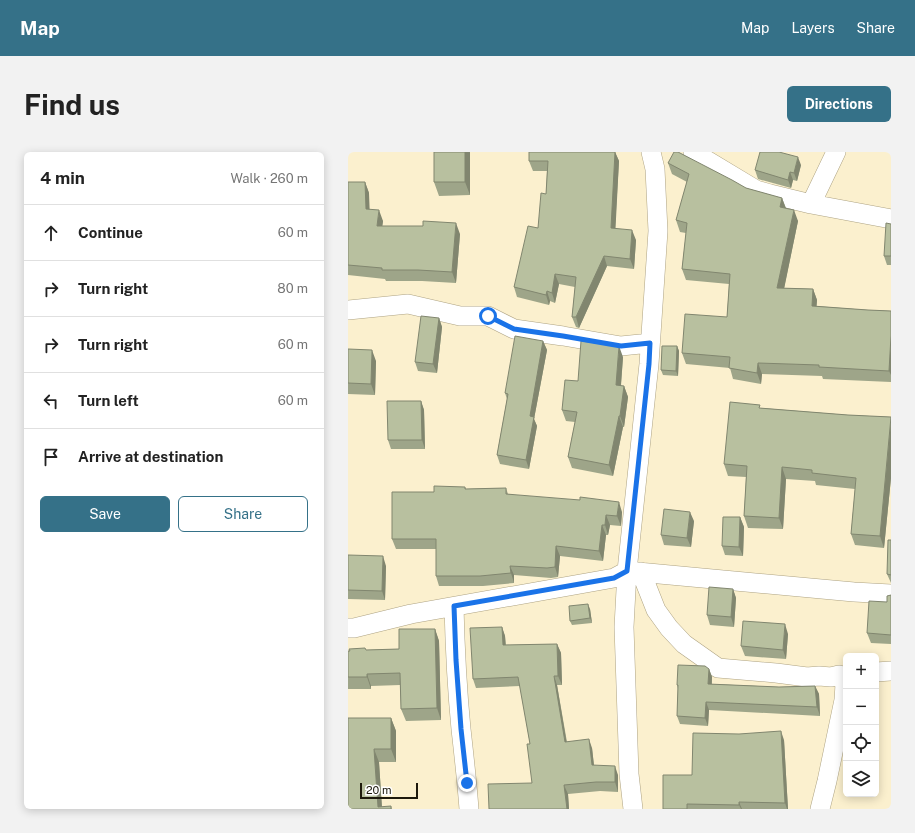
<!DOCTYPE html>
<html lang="en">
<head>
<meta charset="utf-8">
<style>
  :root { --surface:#fff; --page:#f2f2f2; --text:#222; --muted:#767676; --line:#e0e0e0; --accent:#357188 }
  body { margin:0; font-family:"Public Sans",sans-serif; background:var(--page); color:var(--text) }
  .controls { position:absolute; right:12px; bottom:12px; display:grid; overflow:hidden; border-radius:6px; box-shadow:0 2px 10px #0003 }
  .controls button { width:36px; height:36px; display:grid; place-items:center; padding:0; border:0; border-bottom:1px solid var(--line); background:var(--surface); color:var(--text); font:20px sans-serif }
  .scale { position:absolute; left:12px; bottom:10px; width:58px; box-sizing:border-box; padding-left:4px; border:2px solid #1d190c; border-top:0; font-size:11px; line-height:14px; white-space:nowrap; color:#1d190c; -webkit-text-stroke:3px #fff; paint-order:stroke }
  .stop { position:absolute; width:12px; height:12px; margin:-9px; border:3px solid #1a73e8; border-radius:50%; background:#fff }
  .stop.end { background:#1a73e8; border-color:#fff; box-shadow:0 1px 4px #0008 }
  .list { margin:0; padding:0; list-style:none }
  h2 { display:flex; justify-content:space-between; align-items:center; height:52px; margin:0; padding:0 16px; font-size:17px }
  h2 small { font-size:13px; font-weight:400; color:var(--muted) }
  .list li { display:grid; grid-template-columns:26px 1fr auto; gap:12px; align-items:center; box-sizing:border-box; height:56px; padding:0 16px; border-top:1px solid var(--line) }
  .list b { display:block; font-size:15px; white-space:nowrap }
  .list em { font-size:13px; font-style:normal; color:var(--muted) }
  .actions { display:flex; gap:8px; padding:12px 16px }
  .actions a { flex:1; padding:9px 0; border:1px solid var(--accent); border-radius:6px; text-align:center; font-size:14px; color:var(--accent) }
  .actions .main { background:var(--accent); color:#fff }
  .icon { flex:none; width:22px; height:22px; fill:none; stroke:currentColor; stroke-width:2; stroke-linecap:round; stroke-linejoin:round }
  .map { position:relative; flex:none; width:543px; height:657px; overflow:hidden; border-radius:6px }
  header { display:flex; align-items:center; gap:24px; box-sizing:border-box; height:56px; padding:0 20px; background:var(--accent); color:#fff }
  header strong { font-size:19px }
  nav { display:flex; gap:22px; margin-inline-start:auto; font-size:14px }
  .intro { display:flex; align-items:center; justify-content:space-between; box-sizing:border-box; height:96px; padding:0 24px }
  h1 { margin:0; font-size:28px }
  .button { padding:10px 18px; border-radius:6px; background:var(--accent); color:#fff; font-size:14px; font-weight:700 }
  main { display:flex; gap:24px; padding:0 24px }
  aside { flex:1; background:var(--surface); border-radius:6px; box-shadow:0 2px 10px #0003 }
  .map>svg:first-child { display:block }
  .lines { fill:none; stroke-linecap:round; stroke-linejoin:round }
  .minor-casing { stroke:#aea383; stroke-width:20 }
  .minor { stroke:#fff; stroke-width:19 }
  .wall { fill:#9ea589 }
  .shaded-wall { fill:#81866f }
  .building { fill:#b8c09f; stroke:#81866f }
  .route { stroke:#1a73e8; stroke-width:5 }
</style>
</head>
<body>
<header>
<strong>Map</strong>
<nav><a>Map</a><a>Layers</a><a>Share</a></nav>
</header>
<div class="intro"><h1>Find us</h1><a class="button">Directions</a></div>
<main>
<aside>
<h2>4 min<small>Walk · 260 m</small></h2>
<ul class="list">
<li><svg class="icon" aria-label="ahead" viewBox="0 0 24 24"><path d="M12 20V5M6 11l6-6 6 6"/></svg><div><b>Continue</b></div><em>60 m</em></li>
<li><svg class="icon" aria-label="right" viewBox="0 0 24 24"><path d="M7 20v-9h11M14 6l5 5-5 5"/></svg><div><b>Turn right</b></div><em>80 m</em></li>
<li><svg class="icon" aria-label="right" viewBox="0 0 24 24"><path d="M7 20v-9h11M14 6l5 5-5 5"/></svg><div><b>Turn right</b></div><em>60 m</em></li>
<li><svg class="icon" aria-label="left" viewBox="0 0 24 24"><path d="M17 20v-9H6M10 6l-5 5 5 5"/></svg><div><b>Turn left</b></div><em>60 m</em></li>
<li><svg class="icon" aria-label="arrive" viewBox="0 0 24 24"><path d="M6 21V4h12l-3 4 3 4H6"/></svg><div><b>Arrive at destination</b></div></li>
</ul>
<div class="actions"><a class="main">Save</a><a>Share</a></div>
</aside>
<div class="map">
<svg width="543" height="657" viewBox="0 0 543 657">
  <rect width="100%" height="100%" fill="#fbf0ce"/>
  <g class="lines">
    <g class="minor-casing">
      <path id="minor" d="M345 0 408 38 422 42 463 52 543 67
        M463 52 488 0
        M0 158 60 152 112 164H140L166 177 215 184 273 194 302 191
        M293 420 308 458 321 476 336 492 370 516 428 521 459 525 471 524 483 525 491 523 497 532 496 548 479 629 472 657
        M106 455C107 496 109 536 113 577 116 604 119 630 121 657
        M0 476H6L63 462 266 426 279 419 506 440 543 442
        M528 520 543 519
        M285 657 281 622 276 475 279 419 301 212 310 79 307 17 303 0"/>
    </g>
    <use href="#minor" class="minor"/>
  </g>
  <path class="wall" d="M122 0V43L91 44 86 30Z
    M181 0H267L271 9 267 76 288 88 286 117 259 114 231 176 228 175 224 165 227 135 211 132 207 151 202 149 201 153 169 145 166 135 190 76 198 42 199 19H185L181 9Z
    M320 11 398 36 434 46 438 56 450 69 436 136 465 137 469 148 468 154 520 158 543 159V230L475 227 474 224 414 222 413 232 385 227 382 216 338 212 334 201 379 165 381 132 338 128 334 117 338 81 332 80 328 68 339 30 324 22Z
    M453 13 449 29 445 28 443 36 410 27 407 18Z
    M0 30H17L21 41V57L35 69 34 74 112 82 108 131 74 129H38L37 127 0 123Z
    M543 72V113H539L536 104Z
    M91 166 94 175 89 221 70 219 67 210Z
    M195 189 199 198 186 267 189 274 181 317 152 312 149 303 159 247 157 241Z
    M329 194 331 199 330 224 315 223 313 218Z
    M0 197 28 209 27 243 0 242Z
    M275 205 273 234H276L280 245 276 275H275L265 324 224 316 220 305 227 270 218 269 214 258 230 229Z
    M73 249 76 258 77 297H43L40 288Z
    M413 256 500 263 543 265V326L536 396 507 393 503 382 507 337 468 333 467 329 438 327 435 377 400 376 396 364 398 325 380 324 376 312Z
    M117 335 118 337 158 336 160 342 274 360 273 374 262 373 260 383H258L255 409 212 404 210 425 203 426 166 423V431L135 434H91L88 424V397H48L44 387Z
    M392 365 396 375 395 404 377 403 374 394Z
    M346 369 343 395 316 393 313 383Z
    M543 388V431L539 422Z
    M0 403 38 414 37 448 0 447Z
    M385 437 388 446 386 475 362 473 359 463Z
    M543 443V492L523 491 519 481Z
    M242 457 244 471 224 473 222 469Z
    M154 475 157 484 158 493 209 492 213 501 214 533H209L219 590 244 596 246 613 270 623V640L252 639 220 642 221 657H141L184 631 182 592 172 534 128 536 125 527Z
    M87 477 91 489 93 568 58 569 53 557 52 533 23 534V537H0V499L18 498 51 497Z
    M440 482 438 507 397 504 393 494Z
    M361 517 364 525V532L431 535 467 534 471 542 472 564 361 558 360 574 332 572 329 564 330 537 329 533Z
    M0 566H43L48 579V610H31L34 655 43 654 44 657H0Z
    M436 588 440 657H315L344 623Z"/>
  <path class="shaded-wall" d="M117 0H122V43L117 30Z
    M267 0 271 9 267 86 263 76Z
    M450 5 453 13 449 29 446 21Z
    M442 20 445 28 443 36 440 28Z
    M17 30 21 41 22 67 18 57Z
    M434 46 438 57 432 55Z
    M31 58 35 69 33 85 29 74Z
    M446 58 450 69 434 147 429 136Z
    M108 71 112 82 108 131 104 120Z
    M284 78 288 88 286 117 282 107Z
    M256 104 259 114 231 176 228 165Z
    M207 122 211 132 207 151 204 141Z
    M465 137 469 148 468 165 464 154Z
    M199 139 202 149 201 153 198 143Z
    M91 166 94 175 89 221 85 212Z
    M543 184V223L541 219Z
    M195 189 199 198 186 267 189 274 181 317 178 308 182 264Z
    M271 194 275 205 272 244 268 233Z
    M329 194 331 199 330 224 328 219Z
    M24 198 28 209 27 243 23 232Z
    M410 211 414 222 413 232 409 221Z
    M276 234 280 245 276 275 272 264Z
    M73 249 76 258 77 297 74 288Z
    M271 264 275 275 265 324 261 313Z
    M543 270V326L536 396 532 384Z
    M434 315 438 327 435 377 431 366Z
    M271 350 274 360 273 374 269 364Z
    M342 360 346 369 343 395 339 386Z
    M258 363 262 373 260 383 257 373Z
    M392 365 396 375 395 404 391 395Z
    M254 373 258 383 255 409 251 399Z
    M208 394 212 404 210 425 207 415Z
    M35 404 38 414 37 448 34 439Z
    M162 414 166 423V431L163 421Z
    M385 437 388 446 386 475 383 465Z
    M240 452 242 457 244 471 242 466Z
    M437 472 440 482 438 507 435 498Z
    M154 475 157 484 158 503 155 493Z
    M87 477 91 489 93 568 89 556Z
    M209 492 213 501 214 533 210 524Z
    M361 517 364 525 363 540 360 532Z
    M19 522 23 534V537L19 525Z
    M206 524 209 533 220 599 217 590Z
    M467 534 471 542 472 564 469 555Z
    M358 550 361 558 360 574 357 566Z
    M43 566 48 579V610L43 597Z
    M433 579 436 588 440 657H439L437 651Z
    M241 587 244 596 247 623 244 613Z
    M26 597 31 610 34 657 30 655Z
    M267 614 270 623V640L267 630Z
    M216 633 220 642 221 657H219Z
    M391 650 394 657H393L391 653Z"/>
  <path class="building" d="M86 0H117V30H86Z
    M181 0H267L263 76 284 78 282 107 256 104 228 165H224L228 125 207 122 204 141 199 139 198 143 166 135 180 74 190 76 193 41 198 42 200 9H181Z
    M326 0H330L384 28 398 36 434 46 432 55 446 58 429 136 465 137 464 154 520 158 543 159V184L541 219 471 215V213L410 211 409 221 381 216 382 205 334 201 337 162 379 165 382 122 334 117 339 71 328 68 341 22 320 11Z
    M412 0H431L450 5 446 21 442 20 440 28 407 18Z
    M0 30H17L18 57 31 58 29 74H75V69L108 71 104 120 70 118H34V116L0 113Z
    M538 71 543 72V104H536Z
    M73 164 91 166 85 212 67 210Z
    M167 184 195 189 182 264 186 265 178 308 149 303 160 242 157 241Z
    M233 189 271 194 268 233 276 234 272 264H271L261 313 220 305 229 260 214 258 217 228 230 229Z
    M314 194H329L328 219 313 218Z
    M0 197 24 198 23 232 0 231Z
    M39 249H73L74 288H40Z
    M382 250 412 253 411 256 500 263 543 265 532 384 503 382 508 326 464 321V318L434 315 431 366 396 364 399 314 376 312Z
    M86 334 117 335V337L158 336V342L232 348V345L271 350 269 364 258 363 257 373H254L251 399 208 394 207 415 199 416 162 414 163 421 132 424H88V387H44V340H86Z
    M316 357 342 360 339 386 313 383Z
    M375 365H392L391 395 374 394Z
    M540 388H543V423L539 422Z
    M0 403 35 404 34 439 0 438Z
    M361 435 385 437 383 465 359 463Z
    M543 443V483L519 481 521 449 539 450V444Z
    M240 452 242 466 222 469 221 454Z
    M395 469 437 472 435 498 393 494Z
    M154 475 155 493 209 492 210 524H206L217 590 241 587 244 613 267 614V630H248L216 633 219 657H141L140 632 184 631 179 592H182L170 525 125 527 122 476Z
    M51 477H87L89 556 53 557 52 521 19 522V525H0V499H2L1 497 17 496 18 498 51 497Z
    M330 513 357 514 361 517 360 532 431 535 467 534 469 555 358 550 357 566 329 564 330 533H329Z
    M0 566H43V597H26L30 655 43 654V657H0Z
    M433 579 437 651 391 650V653L339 652V657H315V623H344L345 581 391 582Z"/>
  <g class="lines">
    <path class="route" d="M119 631 113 577 108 508 106 454 266 426 279 419 301 212 302 191 273 194 215 184 166 177 140 164"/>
  </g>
</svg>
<div class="controls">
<button>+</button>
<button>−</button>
<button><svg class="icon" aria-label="locate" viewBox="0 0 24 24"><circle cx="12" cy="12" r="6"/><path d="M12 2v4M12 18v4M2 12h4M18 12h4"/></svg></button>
<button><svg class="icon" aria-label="layers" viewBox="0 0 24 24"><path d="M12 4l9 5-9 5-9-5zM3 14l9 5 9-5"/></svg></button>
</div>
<div class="scale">20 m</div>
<div class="stop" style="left:140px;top:164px"></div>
<div class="stop end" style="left:119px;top:631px"></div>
</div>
</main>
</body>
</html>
